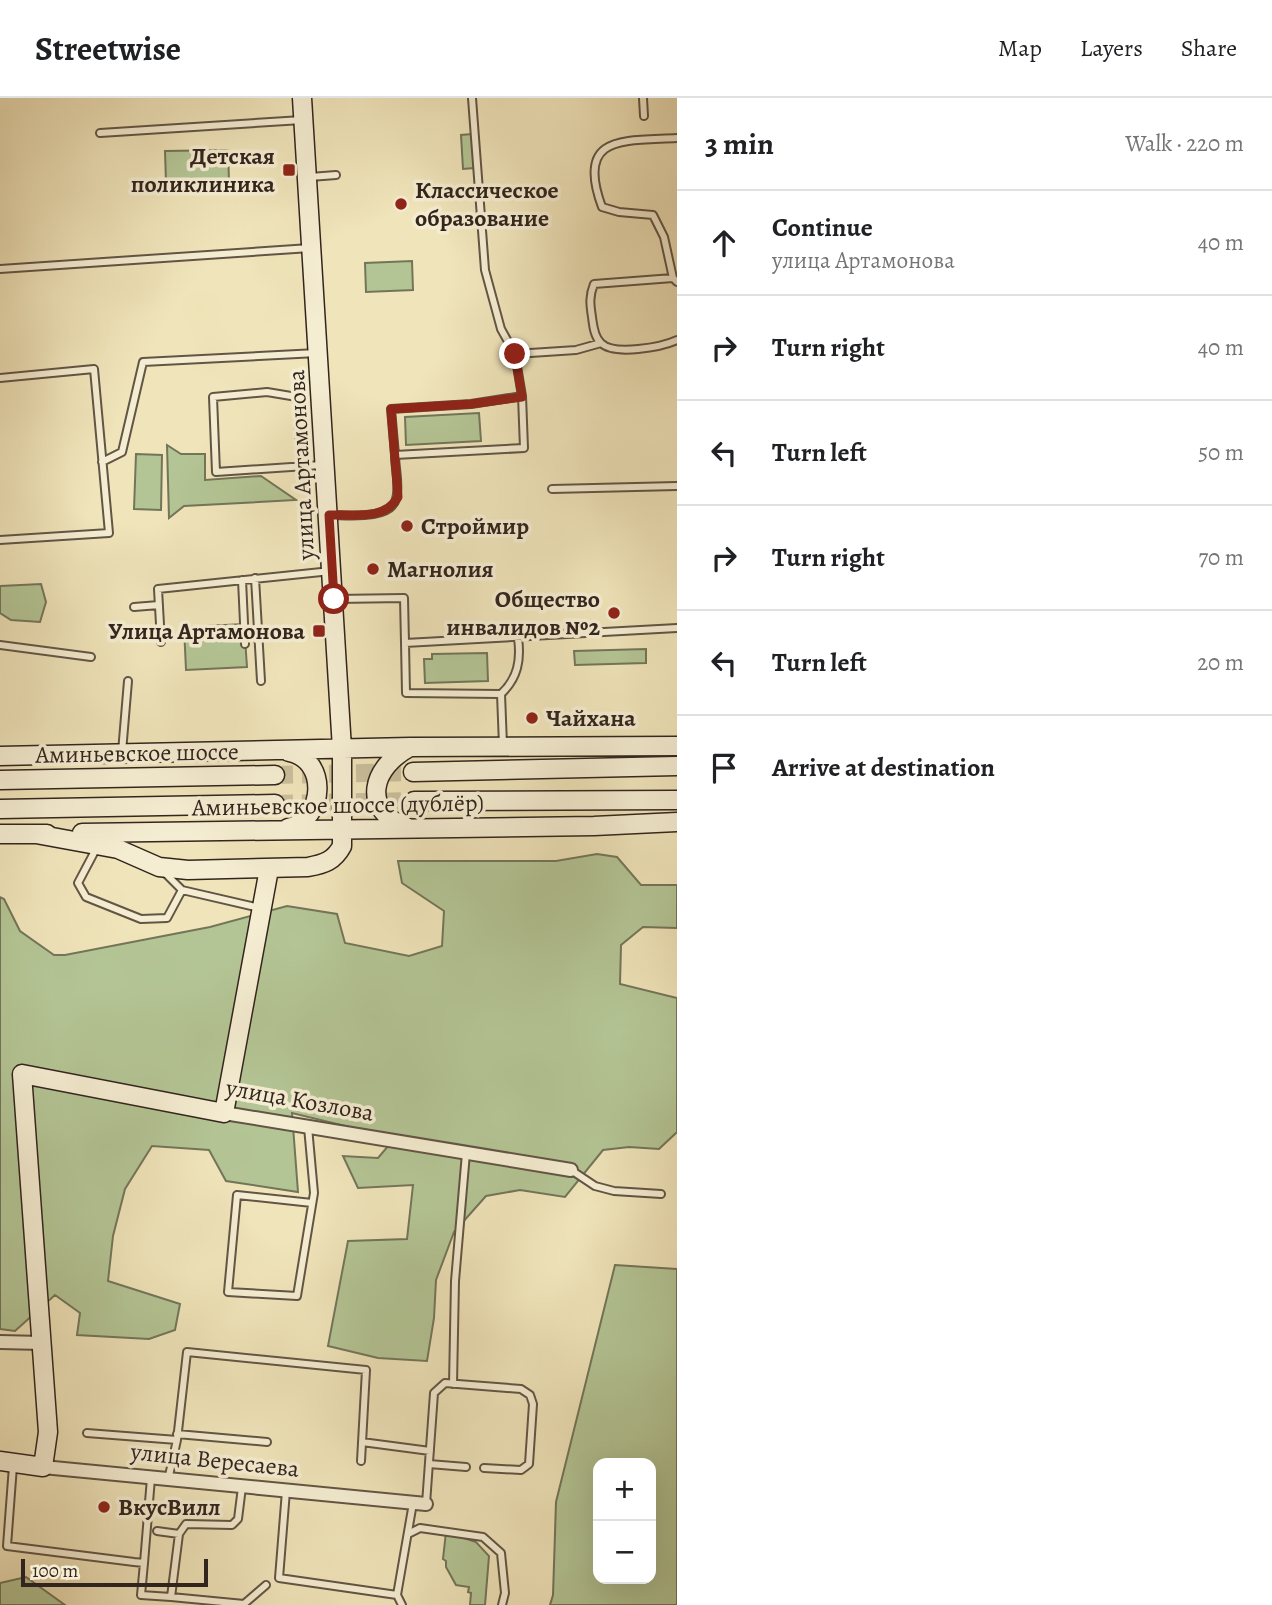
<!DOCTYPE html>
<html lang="en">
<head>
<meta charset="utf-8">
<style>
  :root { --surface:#fff; --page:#f2f2f2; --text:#202124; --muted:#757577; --line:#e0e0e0 }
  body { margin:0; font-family:Alegreya,serif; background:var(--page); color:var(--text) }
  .controls { position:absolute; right:21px; bottom:21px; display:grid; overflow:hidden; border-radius:14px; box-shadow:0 7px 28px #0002 }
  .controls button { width:63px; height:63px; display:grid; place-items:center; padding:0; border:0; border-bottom:2px solid var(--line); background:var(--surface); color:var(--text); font:35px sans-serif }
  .scale { position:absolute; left:21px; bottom:18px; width:187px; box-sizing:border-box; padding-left:7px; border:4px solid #32251e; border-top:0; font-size:19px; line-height:24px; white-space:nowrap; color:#32251e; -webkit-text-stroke:5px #f5edd2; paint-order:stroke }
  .stop { position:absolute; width:21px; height:21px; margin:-16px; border:5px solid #8f2418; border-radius:50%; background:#fff }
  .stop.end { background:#8f2418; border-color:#fff; box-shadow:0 2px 7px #0008 }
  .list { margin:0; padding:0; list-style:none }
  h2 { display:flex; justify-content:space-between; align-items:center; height:91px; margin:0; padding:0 28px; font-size:30px }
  h2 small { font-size:23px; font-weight:400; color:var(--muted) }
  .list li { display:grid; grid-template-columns:46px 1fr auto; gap:21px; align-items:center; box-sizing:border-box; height:105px; padding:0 28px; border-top:2px solid var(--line) }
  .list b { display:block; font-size:26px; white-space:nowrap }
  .list p { margin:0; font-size:23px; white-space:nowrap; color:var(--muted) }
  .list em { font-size:23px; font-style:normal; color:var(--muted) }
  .icon { flex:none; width:38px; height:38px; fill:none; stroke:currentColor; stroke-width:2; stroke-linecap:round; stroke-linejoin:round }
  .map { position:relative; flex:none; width:677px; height:1507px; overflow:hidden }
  header { display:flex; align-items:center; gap:42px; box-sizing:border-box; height:98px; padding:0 35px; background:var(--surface); border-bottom:2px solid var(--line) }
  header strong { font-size:33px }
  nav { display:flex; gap:38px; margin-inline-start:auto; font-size:24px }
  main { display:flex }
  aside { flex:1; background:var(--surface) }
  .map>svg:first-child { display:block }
  .green { fill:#b4c595; stroke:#73755a; stroke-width:2; fill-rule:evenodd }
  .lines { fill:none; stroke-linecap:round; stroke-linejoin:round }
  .secondary-tunnel { stroke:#cabe9b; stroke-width:18; stroke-dasharray:18 9; stroke-linecap:butt }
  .lane-casing { stroke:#625545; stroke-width:10 }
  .street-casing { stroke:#625545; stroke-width:16 }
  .secondary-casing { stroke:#32251e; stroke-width:21 }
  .lane { stroke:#f5edd2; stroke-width:6 }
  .street { stroke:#f5edd2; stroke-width:12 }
  .secondary { stroke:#f5edd2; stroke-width:18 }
  .route { stroke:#8f2418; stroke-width:9 }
  .poi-dot { fill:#8f2418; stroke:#f5edd2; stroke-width:2.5 }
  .labels { text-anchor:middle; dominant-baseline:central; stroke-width:7; stroke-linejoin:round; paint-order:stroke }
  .poi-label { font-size:24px; font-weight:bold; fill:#32251e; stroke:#f5edd2; text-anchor:start }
  .street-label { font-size:24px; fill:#32251e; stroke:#f5edd2 }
</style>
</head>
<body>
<header>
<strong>Streetwise</strong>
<nav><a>Map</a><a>Layers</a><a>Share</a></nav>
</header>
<main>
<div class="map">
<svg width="677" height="1507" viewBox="0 0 677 1507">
  <rect width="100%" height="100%" fill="#f0e4ba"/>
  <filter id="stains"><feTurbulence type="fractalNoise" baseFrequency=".00286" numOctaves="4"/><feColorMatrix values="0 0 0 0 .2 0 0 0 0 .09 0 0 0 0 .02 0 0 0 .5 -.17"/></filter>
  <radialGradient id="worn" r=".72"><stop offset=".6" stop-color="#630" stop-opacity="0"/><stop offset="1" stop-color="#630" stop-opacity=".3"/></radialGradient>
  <path class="green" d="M472 36 474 70 463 71 461 37Z
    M228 52 229 83 166 85 165 53Z
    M412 163 413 192 366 194 365 165Z
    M479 315 481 343 406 347 405 319Z
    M167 347 181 356H205V382L261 378 296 402 184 408 169 420Z
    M136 356 162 357 161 412 134 411Z
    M41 486 46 504 40 524 11 522 0 515V488Z
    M244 526 247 569 186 572 184 529Z
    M646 551V565L575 567 574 553Z
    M487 555 488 583 425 585 424 561H432V556Z
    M597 756 617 759 641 787H677V830L643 829 621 847 620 886 677 900V1034L659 1051 629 1049 603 1052 565 1099 520 1092 486 1098 454 1134 436 1182 434 1220 427 1263 378 1260 328 1248 348 1143 407 1141 413 1087 358 1090 343 1058 378 1060 395 1040 292 1015 298 1094 226 1083 209 1052 152 1048 125 1091 113 1138 108 1183 180 1206 175 1232 149 1241 77 1237 80 1215 55 1197 15 1233 0 1231V799L4 801 20 833 54 857H65L210 829 287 808 337 816 345 845 409 858 442 848 444 813 402 785 398 763H556Z
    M615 1167 677 1171V1507H550L553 1497 556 1404ZM651 1365V1481H598V1365Z
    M446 1434 476 1444 489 1458 485 1507H470L471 1495 468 1494 469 1489 456 1487 446 1469V1463L443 1461Z
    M26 1479 65 1507H0V1485Z"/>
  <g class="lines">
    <path class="secondary-tunnel" d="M275 677 413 674
      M275 706 414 703"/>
    <g class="lane-casing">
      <path id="lane" d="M643 0 644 18
        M100 35 302 22
        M677 40C624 43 575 36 602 109L619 114 653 117 664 139 673 180 677 184
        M310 79 336 77
        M0 171 310 150
        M673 180 594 186C589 198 590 206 592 219 593 227 594 239 601 245 614 258 662 249 677 242
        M515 256 576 252 601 245
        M0 280 94 271 109 435 0 442
        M395 357 391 311 471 306 522 298
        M102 364 122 354 143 264 317 255
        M301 369 297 299 267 294 213 299 216 374 321 367
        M552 391 677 388
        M331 417C348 417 390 422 396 401 400 389 395 370 395 357L524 350 522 298 515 256 501 231 485 172 472 0
        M255 480 261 583
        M242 482 245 546
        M336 501 404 500 405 545 677 530
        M134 509 159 507
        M161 544 158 491 331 473
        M405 545 406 595 501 596
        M0 547 91 559
        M503 647 501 596C518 580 521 562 518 540
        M122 654 128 583
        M96 751 78 785 86 799 141 821 167 820 182 792
        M165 775 182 792 260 810
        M308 1029 314 1095 297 1198 228 1194 237 1097 312 1105
        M571 1072 595 1088 614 1093 661 1096
        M453 1286 455 1183 466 1055
        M87 1335 177 1342
        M177 1336 267 1344
        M362 1344 430 1353
        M429 1366 466 1369
        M13 1368 7 1448 134 1464 144 1465 151 1380
        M168 1382 177 1342 187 1254 366 1272 361 1363
        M242 1389 238 1421 232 1427 186 1426 179 1436 171 1499 244 1506 266 1487
        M286 1393 279 1480 397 1497 413 1405
        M426 1406 434 1295 445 1285 521 1291 530 1297 533 1306 529 1366 521 1372 484 1370
        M157 1433 179 1436
        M408 1436 420 1430 483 1439 501 1455 505 1495 502 1507
        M144 1465 141 1497 171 1499
        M397 1497 402 1507"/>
    </g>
    <g class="street-casing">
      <path id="street" d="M224 1015 571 1072
        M0 1244 42 1245
        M43 1369 426 1406"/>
    </g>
    <g class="secondary-casing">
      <path id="secondary" d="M0 658 410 649 677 648
        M413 674 677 668
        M0 682 275 677
        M414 703 677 702
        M0 711 275 706
        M406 729C360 711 372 669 410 649
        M288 730C326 721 328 661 289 654
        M82 735 594 728 677 724
        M0 736H47
        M36 736 118 751 159 769 188 772 308 769C324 766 334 763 342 748V651L302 0
        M0 1363 43 1369 48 1334 22 976 224 1015 269 771"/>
    </g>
    <use href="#lane" class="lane"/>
    <use href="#street" class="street"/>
    <use href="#secondary" class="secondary"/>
  </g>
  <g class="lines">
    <path class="route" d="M334 501 329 417C353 416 385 423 398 399L391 311 471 306 522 299 515 256"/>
  </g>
  <g class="poi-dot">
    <rect x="282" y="65" width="14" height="14" rx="3.5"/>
    <circle cx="401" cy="106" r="7"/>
    <circle cx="407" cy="428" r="7"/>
    <circle cx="373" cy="471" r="7"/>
    <circle cx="614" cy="515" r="7"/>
    <rect x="312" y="526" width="14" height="14" rx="3.5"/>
    <circle cx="532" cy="620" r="7"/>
    <circle cx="104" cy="1409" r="7"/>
  </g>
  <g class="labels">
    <g class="poi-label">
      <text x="275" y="58" text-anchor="end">Детская<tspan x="275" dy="28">поликлиника</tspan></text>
      <text x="415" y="92">Классическое<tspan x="415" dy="28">образование</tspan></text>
      <text x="421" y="428">Строймир</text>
      <text x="387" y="471">Магнолия</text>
      <text x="600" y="501" text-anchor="end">Общество<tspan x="600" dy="28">инвалидов №2</tspan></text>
      <text x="305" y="533" text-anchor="end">Улица Артамонова</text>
      <text x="546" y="620">Чайхана</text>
      <text x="118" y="1409">ВкусВилл</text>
    </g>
    <g class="street-label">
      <text transform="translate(301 367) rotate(-93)">улица Артамонова</text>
      <text transform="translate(137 655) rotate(-1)">Аминьевское шоссе</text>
      <text transform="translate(338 707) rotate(-1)">Аминьевское шоссе (дублёр)</text>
      <text transform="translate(300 1002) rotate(10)">улица Козлова</text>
      <text transform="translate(215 1362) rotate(6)">улица Вересаева</text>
    </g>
  </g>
  <rect width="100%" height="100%" filter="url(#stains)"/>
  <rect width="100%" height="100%" fill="url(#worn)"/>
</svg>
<div class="controls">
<button>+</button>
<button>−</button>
</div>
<div class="scale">100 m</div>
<div class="stop" style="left:334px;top:501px"></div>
<div class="stop end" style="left:515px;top:256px"></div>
</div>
<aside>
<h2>3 min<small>Walk · 220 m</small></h2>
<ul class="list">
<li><svg class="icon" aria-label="ahead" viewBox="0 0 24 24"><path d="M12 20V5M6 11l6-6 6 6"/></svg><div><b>Continue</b><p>улица Артамонова</p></div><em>40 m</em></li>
<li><svg class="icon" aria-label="right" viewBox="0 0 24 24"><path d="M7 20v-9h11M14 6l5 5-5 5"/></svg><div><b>Turn right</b></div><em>40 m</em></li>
<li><svg class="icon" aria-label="left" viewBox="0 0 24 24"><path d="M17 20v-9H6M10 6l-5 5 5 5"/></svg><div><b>Turn left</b></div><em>50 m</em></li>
<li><svg class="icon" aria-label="right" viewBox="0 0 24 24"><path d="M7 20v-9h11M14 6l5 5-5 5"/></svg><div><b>Turn right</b></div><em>70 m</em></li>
<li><svg class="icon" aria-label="left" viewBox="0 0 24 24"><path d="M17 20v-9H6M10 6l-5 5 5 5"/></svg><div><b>Turn left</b></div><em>20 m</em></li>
<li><svg class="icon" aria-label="arrive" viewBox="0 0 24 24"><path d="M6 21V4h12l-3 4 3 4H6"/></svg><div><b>Arrive at destination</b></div></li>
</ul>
</aside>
</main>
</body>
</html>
